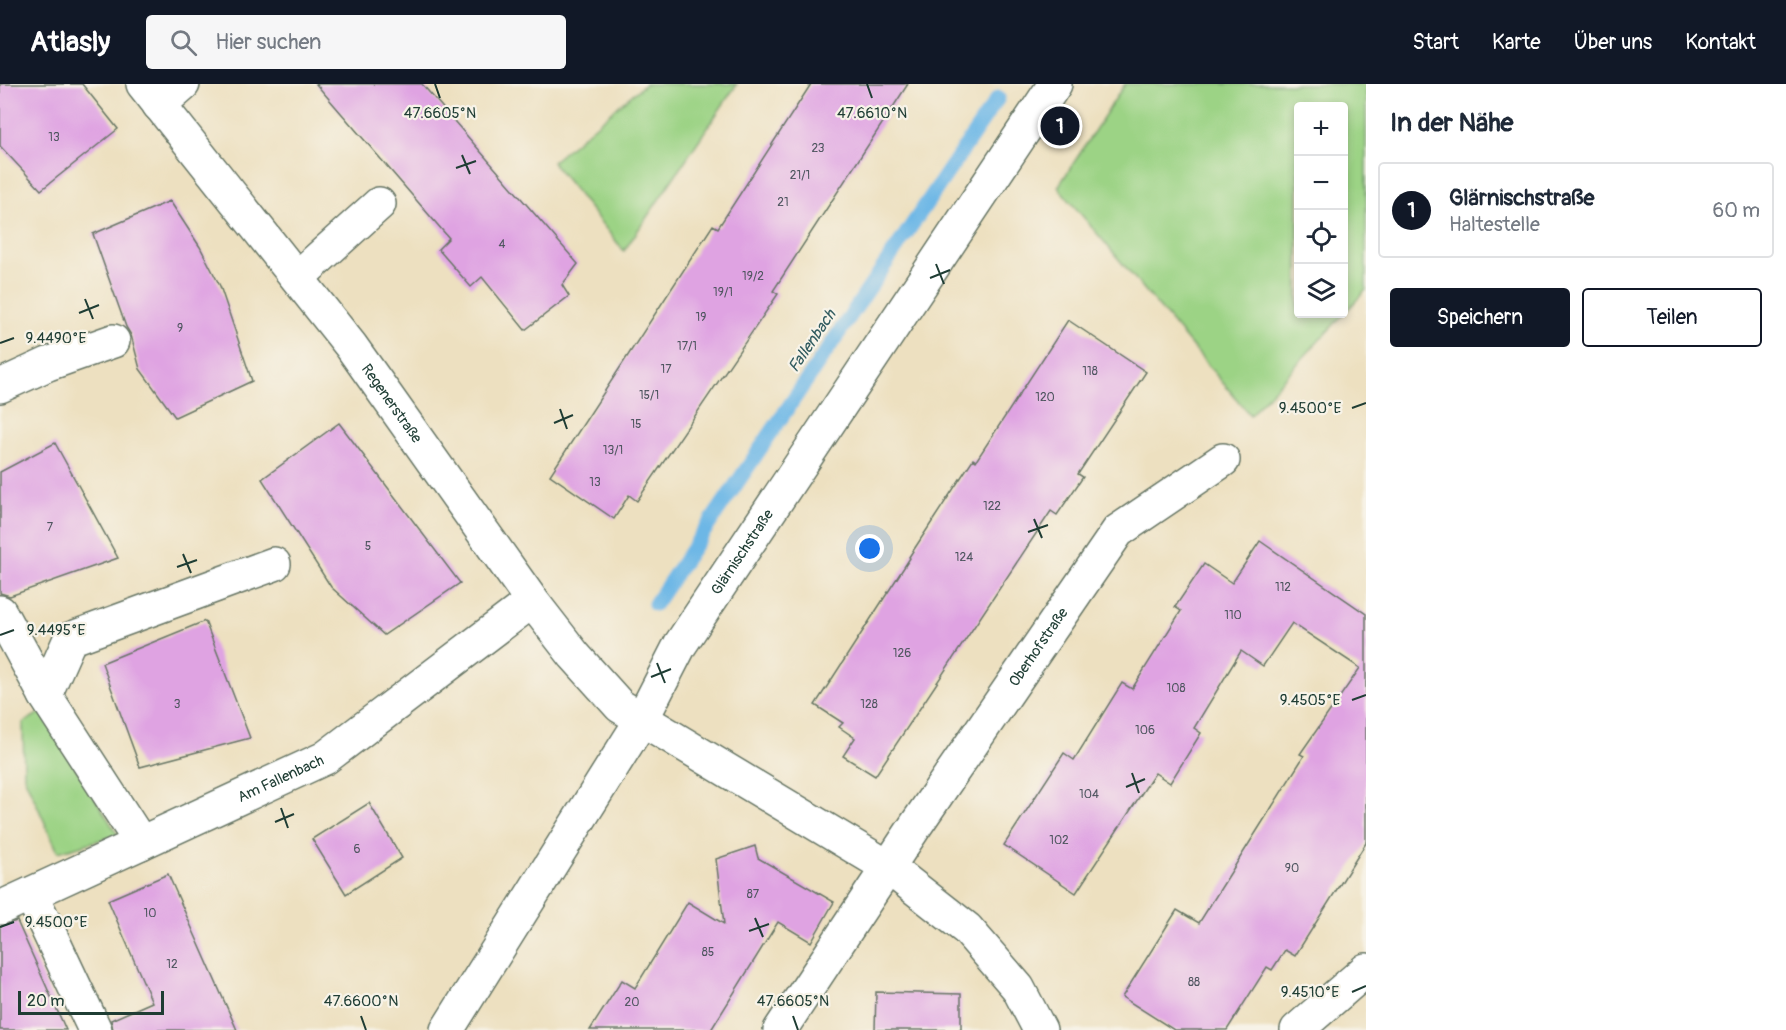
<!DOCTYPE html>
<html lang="de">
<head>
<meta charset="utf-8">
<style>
  :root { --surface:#fff; --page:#f6f6f7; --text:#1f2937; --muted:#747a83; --line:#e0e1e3; --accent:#111827 }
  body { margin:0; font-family:Pangolin,sans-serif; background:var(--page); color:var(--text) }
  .controls { position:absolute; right:18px; top:18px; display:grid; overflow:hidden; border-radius:6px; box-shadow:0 3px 9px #0003 }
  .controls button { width:54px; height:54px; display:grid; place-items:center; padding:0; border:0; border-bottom:2px solid var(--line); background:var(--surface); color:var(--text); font:30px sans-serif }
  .scale { position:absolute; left:18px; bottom:15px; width:146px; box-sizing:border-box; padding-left:6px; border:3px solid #1f3d34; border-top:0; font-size:16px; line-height:21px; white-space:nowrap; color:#1f3d34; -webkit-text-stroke:4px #f7f3e8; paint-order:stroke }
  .you { position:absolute; left:870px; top:465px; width:21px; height:21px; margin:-15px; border:4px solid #fff; border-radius:50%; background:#1a73e8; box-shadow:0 0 0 9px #1a73e833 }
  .badge { display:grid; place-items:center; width:39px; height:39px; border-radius:50%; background:var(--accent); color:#fff; font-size:20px; font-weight:700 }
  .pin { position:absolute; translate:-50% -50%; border:3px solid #fff; box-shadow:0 2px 6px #0006 }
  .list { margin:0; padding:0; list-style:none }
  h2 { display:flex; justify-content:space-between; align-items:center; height:78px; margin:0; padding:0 24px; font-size:26px }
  h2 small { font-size:20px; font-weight:400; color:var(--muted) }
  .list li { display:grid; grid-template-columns:39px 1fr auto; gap:18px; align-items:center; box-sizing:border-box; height:96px; margin:0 12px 12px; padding:0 12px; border:2px solid var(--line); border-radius:6px }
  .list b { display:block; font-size:22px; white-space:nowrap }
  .list p { margin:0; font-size:20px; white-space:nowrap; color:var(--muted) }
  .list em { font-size:20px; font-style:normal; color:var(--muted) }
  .actions { display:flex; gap:12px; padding:18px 24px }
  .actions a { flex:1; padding:14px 0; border:2px solid var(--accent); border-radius:6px; text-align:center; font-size:21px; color:var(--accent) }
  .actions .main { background:var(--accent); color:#fff }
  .icon { flex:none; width:33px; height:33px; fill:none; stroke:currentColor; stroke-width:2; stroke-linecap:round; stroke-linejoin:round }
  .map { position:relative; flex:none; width:1366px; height:946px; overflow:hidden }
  header { display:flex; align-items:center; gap:36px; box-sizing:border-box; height:84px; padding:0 30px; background:var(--accent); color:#fff }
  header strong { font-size:28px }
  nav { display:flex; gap:33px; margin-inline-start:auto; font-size:21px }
  .search { width:420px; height:54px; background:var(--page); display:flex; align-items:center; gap:15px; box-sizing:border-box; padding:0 21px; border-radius:6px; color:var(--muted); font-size:22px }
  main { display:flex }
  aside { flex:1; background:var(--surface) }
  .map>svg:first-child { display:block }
  .green { fill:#9cd385; stroke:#5e885c; stroke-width:1.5; fill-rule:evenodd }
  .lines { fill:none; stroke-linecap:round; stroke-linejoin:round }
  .stream { stroke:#6db7e6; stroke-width:15 }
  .building { fill:#dfa3e2 }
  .minor-casing { stroke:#677665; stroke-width:36 }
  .minor { stroke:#fff; stroke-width:33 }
  .ticks { fill:none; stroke:#1f3d34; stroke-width:2 }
  .labels { text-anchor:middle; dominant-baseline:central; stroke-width:4.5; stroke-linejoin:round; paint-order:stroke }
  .number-label { font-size:12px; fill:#4f5660 }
  .street-label { font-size:15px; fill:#1f3d34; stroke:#f7f3e8 }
  .water-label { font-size:16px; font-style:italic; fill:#325c60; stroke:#f7f3e8 }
  .ticks-label { font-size:15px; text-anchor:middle; fill:#1f3d34; stroke:#f7f3e8; stroke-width:4.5; stroke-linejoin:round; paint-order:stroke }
</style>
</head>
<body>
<header>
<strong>Atlasly</strong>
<div class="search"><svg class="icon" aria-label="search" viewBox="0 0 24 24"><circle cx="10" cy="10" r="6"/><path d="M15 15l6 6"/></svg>Hier suchen</div>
<nav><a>Start</a><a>Karte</a><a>Über uns</a><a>Kontakt</a></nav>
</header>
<main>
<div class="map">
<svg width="1366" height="946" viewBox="0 0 1366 946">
  <rect width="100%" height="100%" fill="#f7f3e8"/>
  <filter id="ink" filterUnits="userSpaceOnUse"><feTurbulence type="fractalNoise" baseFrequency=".0167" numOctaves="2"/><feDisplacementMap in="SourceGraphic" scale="12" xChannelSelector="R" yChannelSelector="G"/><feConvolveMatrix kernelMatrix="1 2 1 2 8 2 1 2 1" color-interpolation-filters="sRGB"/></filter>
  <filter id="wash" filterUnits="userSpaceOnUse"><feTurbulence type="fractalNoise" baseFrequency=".008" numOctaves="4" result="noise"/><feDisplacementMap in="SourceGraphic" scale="24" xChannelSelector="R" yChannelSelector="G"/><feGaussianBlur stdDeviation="1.35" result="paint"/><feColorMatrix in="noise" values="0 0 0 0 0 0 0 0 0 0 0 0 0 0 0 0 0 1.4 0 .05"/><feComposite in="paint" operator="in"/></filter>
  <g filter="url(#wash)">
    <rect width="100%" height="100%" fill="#ede0c0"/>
    <path class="green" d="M645 0H737L624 167 552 78Z
      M1125 0H1366V206L1250 331 1058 103ZM1298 22H1344V230H1298Z
      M41 628 118 751 58 768 24 692 23 639Z"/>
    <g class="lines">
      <path class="stream" d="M655 520 998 14"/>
    </g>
    <g id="blocks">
      <path class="building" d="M0 0H82L118 45 41 106 0 62Z
        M316 0H422L578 180 562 201 569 212 525 246 482 193 471 203 438 165 449 154Z
        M811 0H908L773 207 778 210 637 417 629 411 614 435 550 391 713 141 718 144Z
        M170 117 200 163 220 202 252 297 175 333 140 285 131 251 126 243 93 150Z
        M1068 236 1146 288 1078 390 1083 393 1057 431 1051 427 875 692 843 672 855 654 839 643 843 639 815 621 910 474 909 473 973 375 976 377Z
        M339 339 460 499 384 551 331 503 262 395Z
        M55 359 118 474 10 512 0 509V388Z
        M1260 457 1366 530V759L1295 872 1285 866 1272 886 1267 883 1227 946H1174L1122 913 1177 826 1199 839 1304 672 1300 670 1360 584 1292 539 1263 582 1241 567 1194 644 1201 649 1170 699 1155 689 1076 809 1004 761 1064 669 1074 676 1122 599 1132 605 1181 527 1175 523 1204 480 1232 499Z
        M205 537 250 654 140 683 102 579Z
        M369 719 402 774 346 810 312 755Z
        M755 762 758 774 834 818 811 858 778 838 711 946H590L622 896 635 904 688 818 724 840 716 775Z
        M168 790 237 946H113L111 936 152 918 108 816Z
        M17 837 66 946H0V842Z
        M876 908 961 910V946H875Z"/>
    </g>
  </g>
  <g filter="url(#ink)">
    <use href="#blocks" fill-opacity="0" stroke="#677665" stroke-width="1.5"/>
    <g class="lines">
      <g class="minor-casing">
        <g id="minor">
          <path id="s1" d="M143 0 351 262 532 517 574 571 620 622 888 783 967 845 1018 904 1040 946"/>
          <path d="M159 21 183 0"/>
          <path d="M298 193 379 120"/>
          <path d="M0 302 48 280 113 257"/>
          <path d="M0 528 45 611 141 759"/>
          <path d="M45 611 70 555 274 480"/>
          <path d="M31 810 95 946"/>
          <path id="s2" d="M0 824 325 674 532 517"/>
          <path id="s3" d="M447 946 641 637 680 561 1055 0"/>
          <path id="s4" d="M780 946 916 741 1118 447 1223 376"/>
          <path d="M1297 946 1366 886"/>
        </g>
      </g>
      <use href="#minor" class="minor"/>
    </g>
  </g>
  <path class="ticks" d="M435 0 440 14M867 0 872 14M462 71 470 90M456 84 476 77M936 180 944 200M930 194 950 186M85 215 93 235M79 229 99 221M0 259 14 254M1352 324 1366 319M560 325 567 345M554 339 573 331M1034 435 1042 454M1028 448 1048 441M183 470 191 489M177 483 197 476M0 551 14 546M657 579 665 599M651 593 671 585M1352 616 1366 611M1132 689 1139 709M1126 703 1145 695M281 724 288 744M275 738 294 730M755 834 763 853M0 843 14 838M749 847 769 840M1352 908 1366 902M361 932 366 946M793 932 798 946"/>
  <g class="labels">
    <g class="number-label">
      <text x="54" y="53">13</text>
      <text x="818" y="64">23</text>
      <text x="800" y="91">21/1</text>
      <text x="783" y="118">21</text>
      <text x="502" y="160">4</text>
      <text x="753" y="192">19/2</text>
      <text x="723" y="208">19/1</text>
      <text x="701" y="233">19</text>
      <text x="180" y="244">9</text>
      <text x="687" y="262">17/1</text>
      <text x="666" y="285">17</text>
      <text x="1090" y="287">118</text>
      <text x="649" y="311">15/1</text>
      <text x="1045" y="313">120</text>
      <text x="636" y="340">15</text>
      <text x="613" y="366">13/1</text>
      <text x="595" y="398">13</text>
      <text x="992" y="422">122</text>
      <text x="50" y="443">7</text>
      <text x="368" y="462">5</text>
      <text x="964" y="473">124</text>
      <text x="1283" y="503">112</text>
      <text x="1233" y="531">110</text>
      <text x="902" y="569">126</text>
      <text x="1176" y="604">108</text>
      <text x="177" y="620">3</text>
      <text x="869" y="620">128</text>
      <text x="1145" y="646">106</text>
      <text x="1089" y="710">104</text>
      <text x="1059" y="756">102</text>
      <text x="357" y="765">6</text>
      <text x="1292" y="784">90</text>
      <text x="753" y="810">87</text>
      <text x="150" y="829">10</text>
      <text x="708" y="868">85</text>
      <text x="172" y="880">12</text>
      <text x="1194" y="898">88</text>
      <text x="632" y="918">20</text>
    </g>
    <g class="street-label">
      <text stroke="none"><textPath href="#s1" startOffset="405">Regenerstraße</textPath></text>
      <text stroke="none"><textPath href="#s3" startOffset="562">Glärnischstraße</textPath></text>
      <text stroke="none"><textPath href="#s4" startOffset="462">Oberhofstraße</textPath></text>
      <text stroke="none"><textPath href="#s2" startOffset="309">Am Fallenbach</textPath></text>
    </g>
    <g class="water-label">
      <text transform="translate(812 257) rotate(-56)">Fallenbach</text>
    </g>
  </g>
  <g class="ticks-label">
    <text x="440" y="34">47.6605°N</text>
    <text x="872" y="34">47.6610°N</text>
    <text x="56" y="259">9.4490°E</text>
    <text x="1310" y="329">9.4500°E</text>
    <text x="56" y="551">9.4495°E</text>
    <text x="1310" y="621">9.4505°E</text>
    <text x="56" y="843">9.4500°E</text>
    <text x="1310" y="913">9.4510°E</text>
    <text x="361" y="922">47.6600°N</text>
    <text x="793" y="922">47.6605°N</text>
  </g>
</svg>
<div class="controls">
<button>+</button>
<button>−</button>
<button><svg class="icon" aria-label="locate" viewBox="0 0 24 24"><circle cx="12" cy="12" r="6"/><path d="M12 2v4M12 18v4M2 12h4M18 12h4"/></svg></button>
<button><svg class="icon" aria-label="layers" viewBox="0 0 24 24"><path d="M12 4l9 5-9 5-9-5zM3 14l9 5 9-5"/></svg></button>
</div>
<div class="scale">20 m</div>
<div class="you"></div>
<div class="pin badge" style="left:1060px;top:42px">1</div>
</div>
<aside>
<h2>In der Nähe<small></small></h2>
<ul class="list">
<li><span class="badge">1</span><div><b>Glärnischstraße</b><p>Haltestelle</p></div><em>60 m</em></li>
</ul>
<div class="actions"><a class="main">Speichern</a><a>Teilen</a></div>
</aside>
</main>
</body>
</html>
